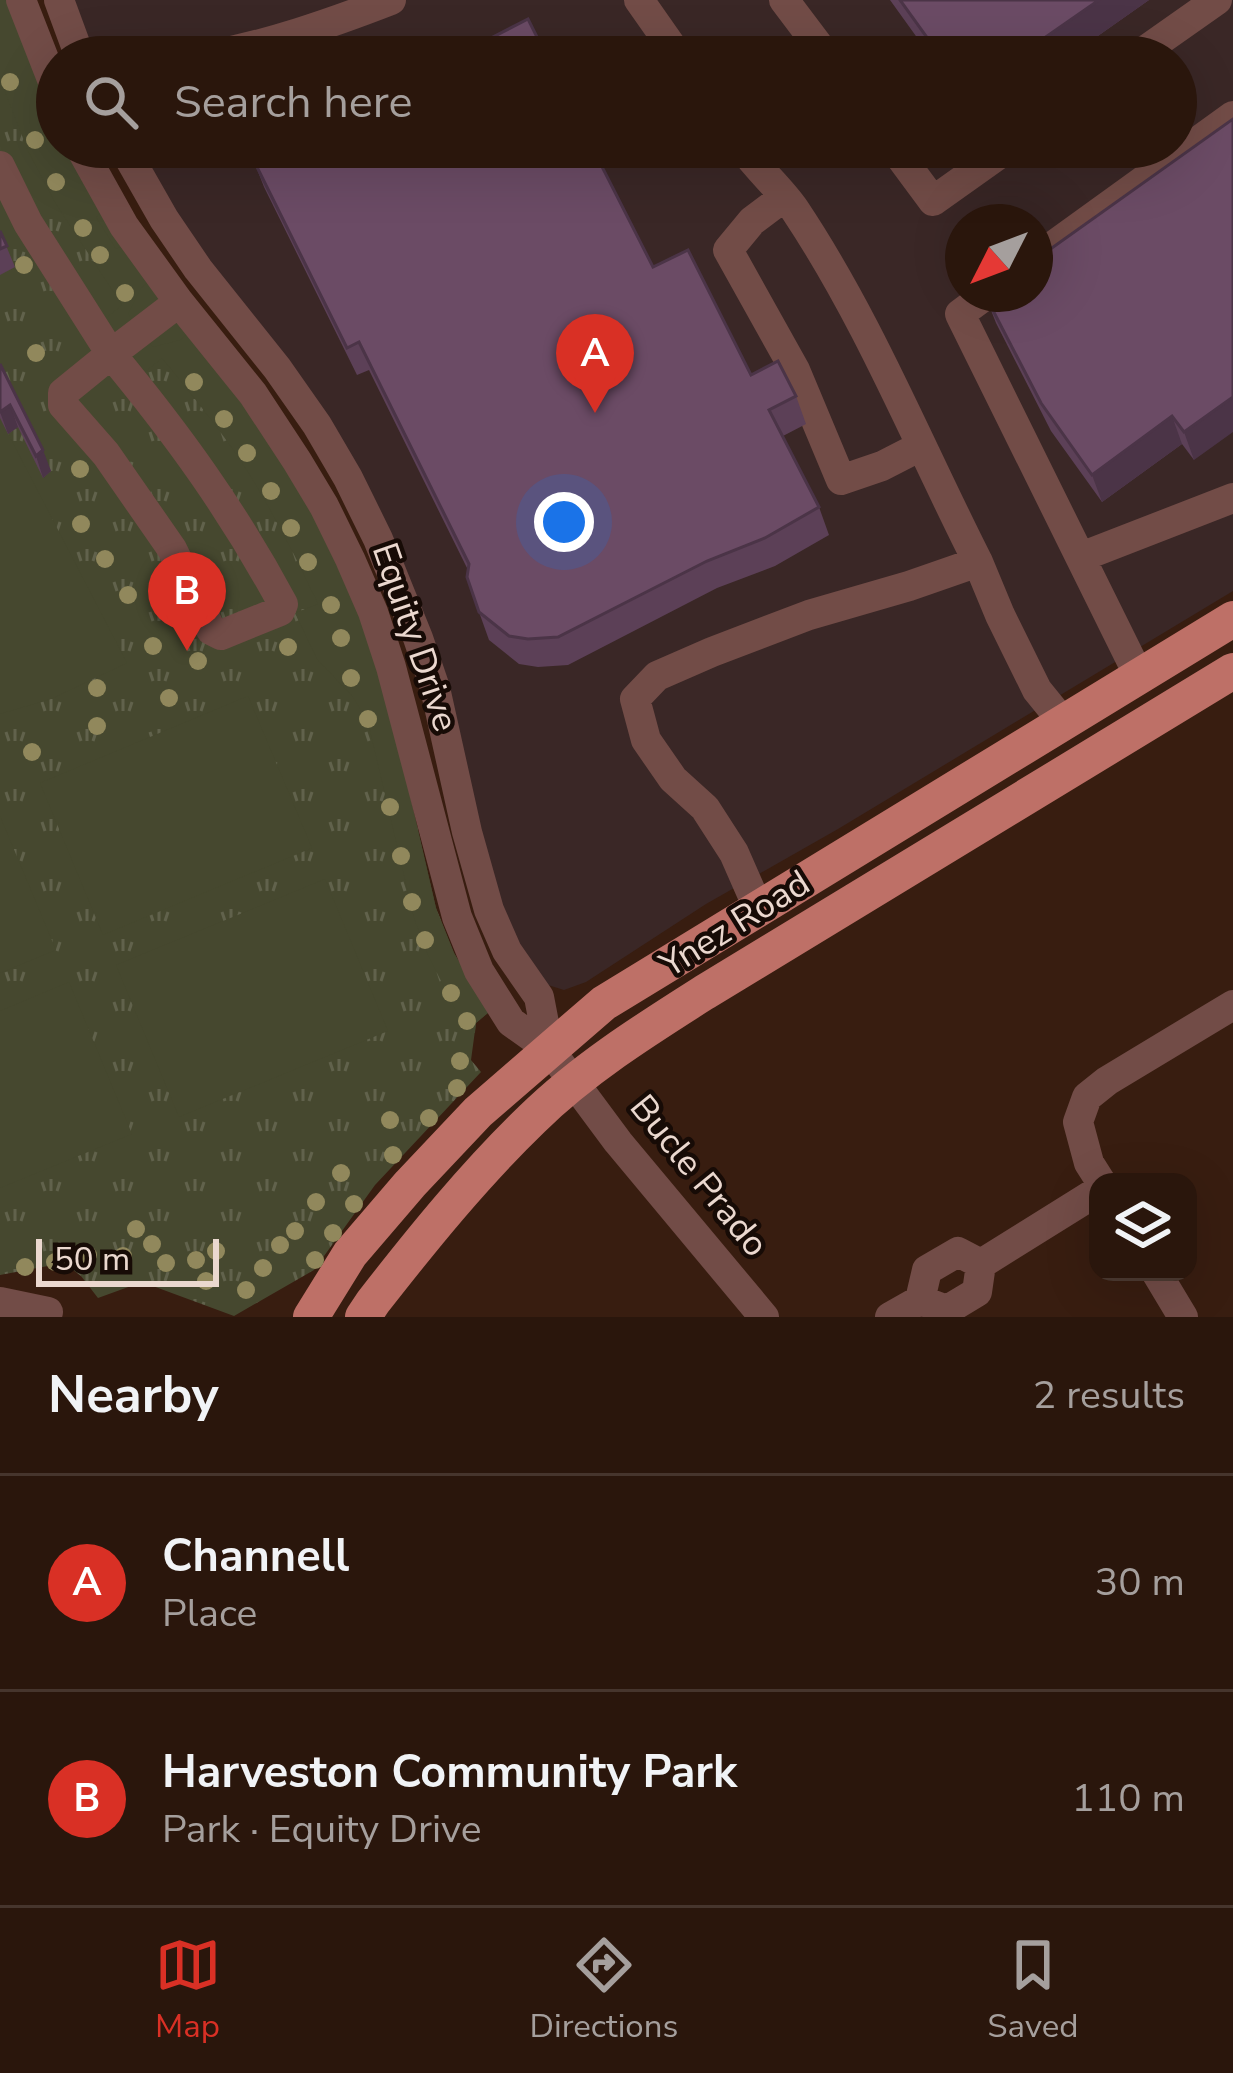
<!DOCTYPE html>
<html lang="en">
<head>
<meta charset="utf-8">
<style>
  :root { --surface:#2a160c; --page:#321f15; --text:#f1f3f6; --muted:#a59f9d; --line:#46352d; --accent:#d93025 }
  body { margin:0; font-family:"Nunito Sans",sans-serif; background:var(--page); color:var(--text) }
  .controls { position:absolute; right:36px; bottom:36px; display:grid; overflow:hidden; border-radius:24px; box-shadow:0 12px 48px #0002 }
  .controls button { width:108px; height:108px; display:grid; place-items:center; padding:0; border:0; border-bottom:3px solid var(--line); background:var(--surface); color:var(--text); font:60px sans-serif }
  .compass { position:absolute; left:945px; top:204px; width:108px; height:108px; border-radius:50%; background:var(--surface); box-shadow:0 12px 48px #0002; rotate:228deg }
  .scale { position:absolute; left:36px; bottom:30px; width:183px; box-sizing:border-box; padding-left:12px; border:6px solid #ebd8cf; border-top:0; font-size:33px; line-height:42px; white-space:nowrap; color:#ebd8cf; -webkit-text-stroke:9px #170b06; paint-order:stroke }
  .you { position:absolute; left:564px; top:522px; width:42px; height:42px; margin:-30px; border:9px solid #fff; border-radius:50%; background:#1a73e8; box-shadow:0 0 0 18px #1a73e833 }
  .badge { display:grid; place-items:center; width:78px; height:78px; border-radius:50%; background:var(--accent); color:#fff; font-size:39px; font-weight:700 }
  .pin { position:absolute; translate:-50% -99px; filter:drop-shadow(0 3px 6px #0008) }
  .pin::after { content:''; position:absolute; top:63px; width:42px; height:36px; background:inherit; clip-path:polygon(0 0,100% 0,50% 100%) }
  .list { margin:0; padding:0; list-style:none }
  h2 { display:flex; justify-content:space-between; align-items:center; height:156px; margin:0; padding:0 48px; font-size:51px }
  h2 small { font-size:39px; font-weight:400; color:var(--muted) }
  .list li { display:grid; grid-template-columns:78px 1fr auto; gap:36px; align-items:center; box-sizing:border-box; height:216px; padding:0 48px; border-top:3px solid var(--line) }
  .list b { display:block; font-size:45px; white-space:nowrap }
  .list p { margin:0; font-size:39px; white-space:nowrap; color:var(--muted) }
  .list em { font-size:39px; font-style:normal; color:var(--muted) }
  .icon { flex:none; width:66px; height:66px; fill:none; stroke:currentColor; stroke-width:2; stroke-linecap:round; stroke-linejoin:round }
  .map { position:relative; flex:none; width:1233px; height:1317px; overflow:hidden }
  .search { position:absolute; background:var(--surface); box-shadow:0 12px 48px #0002; left:36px; right:36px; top:36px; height:132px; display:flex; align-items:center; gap:30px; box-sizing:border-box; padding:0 42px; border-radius:66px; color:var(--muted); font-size:45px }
  .sheet { height:588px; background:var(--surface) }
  nav { display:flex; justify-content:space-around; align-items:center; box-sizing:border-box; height:168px; border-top:3px solid var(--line); background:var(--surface); font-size:33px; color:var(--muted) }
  nav a { display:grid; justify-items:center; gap:6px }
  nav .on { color:var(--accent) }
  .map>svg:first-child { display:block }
  .commercial { fill:#3a2726; fill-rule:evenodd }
  .grass { fill:url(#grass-tufts) }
  .garden { fill:#46482f }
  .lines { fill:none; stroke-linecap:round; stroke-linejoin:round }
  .minor { stroke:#724c47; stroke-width:30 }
  .major { stroke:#be7067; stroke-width:36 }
  .tree { fill:#91885c }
  .wall { fill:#5c4057 }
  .shaded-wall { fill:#4b3447 }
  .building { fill:#6b4b65; stroke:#4b3447; stroke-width:3 }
  .labels { text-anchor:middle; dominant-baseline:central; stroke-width:9; stroke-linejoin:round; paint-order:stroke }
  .street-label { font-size:36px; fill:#ebd8cf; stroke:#170b06 }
</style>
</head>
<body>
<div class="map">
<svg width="1233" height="1317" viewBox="0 0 1233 1317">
  <defs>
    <pattern id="grass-tufts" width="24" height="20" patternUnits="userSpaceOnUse" patternTransform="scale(3)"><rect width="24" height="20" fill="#46482f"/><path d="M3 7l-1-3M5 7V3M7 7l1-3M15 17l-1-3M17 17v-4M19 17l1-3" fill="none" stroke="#61624c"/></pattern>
  </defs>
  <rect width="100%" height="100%" fill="#381d10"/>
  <path class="commercial" d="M70 0H1233V591L838 829 706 904 586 982 564 990 548 985 533 976 489 880 437 657 206 261 132 147H1176V57H90ZM963 222H1035V294H963Z"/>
  <path class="grass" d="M0 0H9L57 124V147L188 333 399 748 436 908 454 953 489 1012 476 1023 471 1060 481 1072 375 1185 314 1270 234 1316 142 1282 98 1298 81 1276 64 1263 0 1275Z"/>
  <path class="garden" d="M0 0H9L57 124V147H68L103 211 96 217 116 249 124 246 149 281 141 288 128 314 134 322 116 335 105 319 122 305 56 204 28 151 0 79Z
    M188 333 248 407 295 478 362 617 399 748 436 908 454 953 489 1012 476 1023 475 1033H469L465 1029 428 955 414 918 368 722 353 697 317 659 295 613 318 604C294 553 268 502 237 455 214 422 188 390 162 358L145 372 132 355 148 342 153 347 180 340Z
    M0 418 127 663 51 699 0 714Z
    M248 696 312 848 103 935 40 783Z
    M0 816 56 950 0 973Z
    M325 879 388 1031 179 1117 116 965Z
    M69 982 132 1134 0 1188V1011Z"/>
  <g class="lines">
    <path class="minor" d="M21 0 57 92
      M59 0 80 57
      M639 0 679 57
      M784 0 827 57
      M203 57C268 45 329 24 391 0
      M1136 57 1217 0
      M80 147 124 226 179 302 253 394 297 461 324 506 350 559 373 612 391 667 457 917 479 971 511 1022 549 1049 618 1142 764 1317
      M123 147 164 219 198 269 277 368 317 425 348 478 378 539 418 638 435 688 467 832 489 910 507 951 539 997 549 1049
      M742 147C758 170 780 188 795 210 869 321 918 444 978 562
      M893 147 933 201 1009 147
      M0 166 28 223 111 354 179 302
      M784 197 752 221 728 250 795 370 841 480 882 466 921 446
      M1035 259 1233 116
      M987 294 960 314 1139 676
      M111 354C178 435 233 511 283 604L280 611 221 635 211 630 172 549 106 454 63 405V393Z
      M1081 557 1233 498
      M759 910 734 853 705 808 673 779 646 740 635 699 657 676 712 652 809 615 909 586 978 562 1000 615 1037 690 1063 722
      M1101 1182 1089 1163 1078 1122 1087 1097 1107 1081 1233 1005
      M1156 1272 1183 1317
      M920 1300 947 1310 977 1292 981 1264
      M0 1302 48 1312
      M890 1317 920 1300 927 1270 958 1252 981 1264 1098 1191"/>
    <path class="major" d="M311 1317 350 1254 410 1184 478 1112 604 1003 1233 619
      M363 1317 373 1302C423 1238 474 1175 532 1119 583 1069 645 1030 705 992L1233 671"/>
  </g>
  <g class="tree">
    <circle cx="10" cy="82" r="9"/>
    <circle cx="35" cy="140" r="9"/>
    <circle cx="56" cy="182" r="9"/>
    <circle cx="83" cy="228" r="9"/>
    <circle cx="100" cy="255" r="9"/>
    <circle cx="24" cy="265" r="9"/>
    <circle cx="125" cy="293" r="9"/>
    <circle cx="36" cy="353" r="9"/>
    <circle cx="194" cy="382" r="9"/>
    <circle cx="224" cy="419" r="9"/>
    <circle cx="247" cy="453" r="9"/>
    <circle cx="80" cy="469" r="9"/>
    <circle cx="271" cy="491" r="9"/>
    <circle cx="81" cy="524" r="9"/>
    <circle cx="291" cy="528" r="9"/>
    <circle cx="105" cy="559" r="9"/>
    <circle cx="308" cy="562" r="9"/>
    <circle cx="128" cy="595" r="9"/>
    <circle cx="331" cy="605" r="9"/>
    <circle cx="341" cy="638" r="9"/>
    <circle cx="153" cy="646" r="9"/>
    <circle cx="288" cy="647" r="9"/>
    <circle cx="198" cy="661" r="9"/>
    <circle cx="351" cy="678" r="9"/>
    <circle cx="97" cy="688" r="9"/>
    <circle cx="169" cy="698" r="9"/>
    <circle cx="368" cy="719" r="9"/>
    <circle cx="97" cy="726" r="9"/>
    <circle cx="32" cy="752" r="9"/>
    <circle cx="390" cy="807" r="9"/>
    <circle cx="401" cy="856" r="9"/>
    <circle cx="412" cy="902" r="9"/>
    <circle cx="425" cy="940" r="9"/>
    <circle cx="451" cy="993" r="9"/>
    <circle cx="467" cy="1021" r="9"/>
    <circle cx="460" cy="1061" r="9"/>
    <circle cx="457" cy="1088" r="9"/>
    <circle cx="429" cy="1118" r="9"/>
    <circle cx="390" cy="1120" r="9"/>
    <circle cx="393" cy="1155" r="9"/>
    <circle cx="341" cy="1173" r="9"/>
    <circle cx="316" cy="1202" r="9"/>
    <circle cx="354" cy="1204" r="9"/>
    <circle cx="136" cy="1229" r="9"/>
    <circle cx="295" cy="1231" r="9"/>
    <circle cx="333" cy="1233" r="9"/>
    <circle cx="152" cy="1244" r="9"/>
    <circle cx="280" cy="1245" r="9"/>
    <circle cx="216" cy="1251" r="9"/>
    <circle cx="88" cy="1255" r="9"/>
    <circle cx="123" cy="1256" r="9"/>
    <circle cx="196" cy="1260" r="9"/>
    <circle cx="315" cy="1260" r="9"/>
    <circle cx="55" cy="1262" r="9"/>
    <circle cx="166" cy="1263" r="9"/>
    <circle cx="25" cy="1267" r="9"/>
    <circle cx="263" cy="1268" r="9"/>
    <circle cx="206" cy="1281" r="9"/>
    <circle cx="246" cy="1290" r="9"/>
  </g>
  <path class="wall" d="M890 0H1149L1068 57H931Z
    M1233 119 1194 460 1182 444 1102 502 1051 431 996 323 985 295Z
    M253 159 653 267 751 375 796 396 806 424 783 436 819 507 829 535 775 566 717 588 568 665 538 667 519 664 489 640 479 612 468 570 369 370 357 375 264 187Z
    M0 231 15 267 0 275Z
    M0 364 51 471 43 478 18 427 8 434 0 418Z"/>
  <path class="shaded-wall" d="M1099 0H1149L1068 57H1017Z
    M1233 397V432L1194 460 1184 432Z
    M10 405 18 427 8 434 0 412Z
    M1172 416 1182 444 1102 502 1092 475Z
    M43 450 51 471 43 478 36 456Z"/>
  <path class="building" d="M900 0H1099L1017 57H941Z
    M528 19 547 57H454Z
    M1233 119V397L1184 432 1172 416 1092 475 1041 403 985 295 1035 294V260Z
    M277 147H592L653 267 688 250 751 375 778 361 796 396 769 410 819 507 765 538 707 561 558 637 528 639 509 636 479 612 467 577 469 564 359 342 347 348 253 159Z
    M0 231 7 246 0 249Z
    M0 364 43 450 36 456 10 405 0 412Z"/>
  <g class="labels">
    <g class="street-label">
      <text transform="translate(415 637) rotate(71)">Equity Drive</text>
      <text transform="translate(735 924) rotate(-32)">Ynez Road</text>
      <text transform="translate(699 1176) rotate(51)">Bucle Prado</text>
    </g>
  </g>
</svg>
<div class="controls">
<button><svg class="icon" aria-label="layers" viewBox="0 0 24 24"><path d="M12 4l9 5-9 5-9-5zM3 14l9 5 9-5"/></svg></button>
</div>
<svg class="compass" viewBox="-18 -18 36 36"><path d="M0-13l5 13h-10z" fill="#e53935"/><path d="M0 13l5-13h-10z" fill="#a59f9d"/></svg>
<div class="scale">50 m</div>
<div class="you"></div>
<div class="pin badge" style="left:595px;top:413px">A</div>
<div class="pin badge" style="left:187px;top:651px">B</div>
<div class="search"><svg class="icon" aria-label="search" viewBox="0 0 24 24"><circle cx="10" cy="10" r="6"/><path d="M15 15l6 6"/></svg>Search here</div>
</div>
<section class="sheet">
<h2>Nearby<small>2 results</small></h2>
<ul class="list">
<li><span class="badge">A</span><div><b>Channell</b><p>Place</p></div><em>30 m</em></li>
<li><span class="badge">B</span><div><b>Harveston Community Park</b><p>Park · Equity Drive</p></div><em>110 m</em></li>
</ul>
</section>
<nav>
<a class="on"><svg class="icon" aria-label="map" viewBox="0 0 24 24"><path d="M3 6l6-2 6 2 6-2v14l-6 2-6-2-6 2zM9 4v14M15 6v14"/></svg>Map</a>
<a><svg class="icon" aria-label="directions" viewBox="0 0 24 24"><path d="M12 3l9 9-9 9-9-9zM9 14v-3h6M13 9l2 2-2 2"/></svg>Directions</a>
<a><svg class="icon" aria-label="saved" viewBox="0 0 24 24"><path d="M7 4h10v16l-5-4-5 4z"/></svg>Saved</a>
</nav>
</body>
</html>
